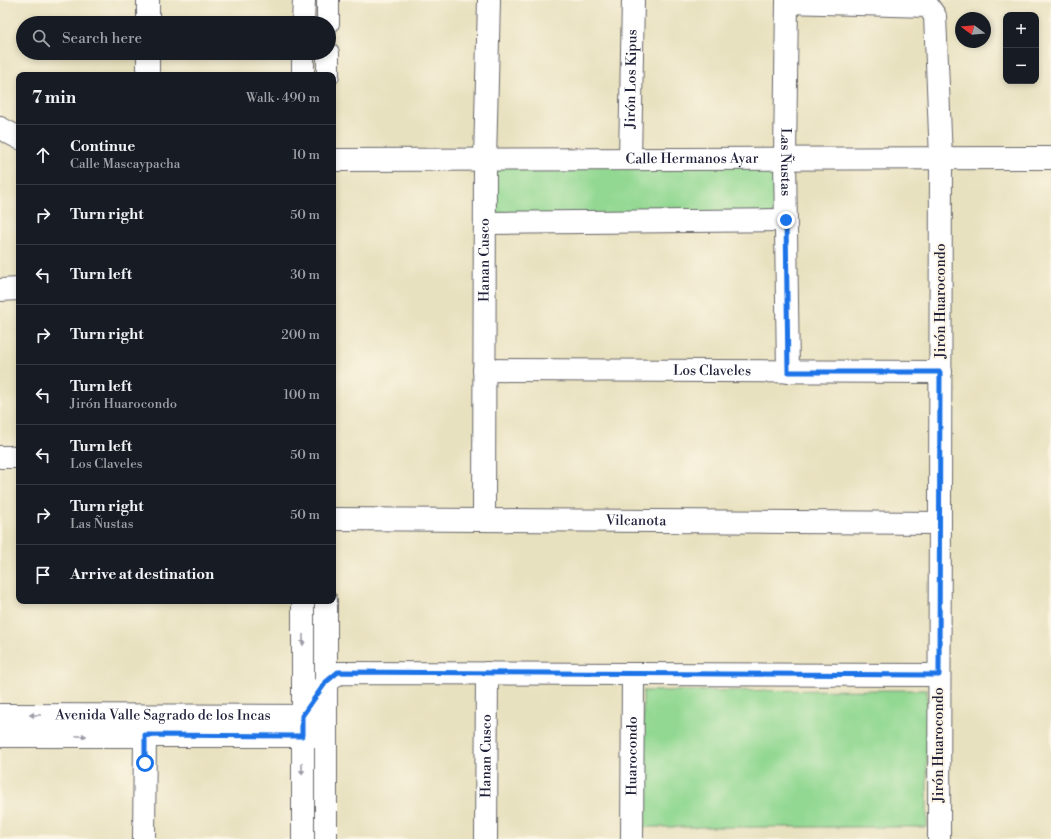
<!DOCTYPE html>
<html lang="en">
<head>
<meta charset="utf-8">
<style>
  :root { --surface:#171b24; --page:#20242c; --text:#f1f3f6; --muted:#9ea1a6; --line:#363941 }
  body { margin:0; font-family:"Libre Bodoni",serif; background:var(--page); color:var(--text) }
  .controls { position:absolute; right:12px; top:12px; display:grid; overflow:hidden; border-radius:8px; box-shadow:0 2px 6px #0003 }
  .controls button { width:36px; height:36px; display:grid; place-items:center; padding:0; border:0; border-bottom:1px solid var(--line); background:var(--surface); color:var(--text); font:20px sans-serif }
  .compass { position:absolute; left:955px; top:12px; width:36px; height:36px; border-radius:50%; background:var(--surface); box-shadow:0 2px 6px #0003; rotate:286deg }
  .stop { position:absolute; width:12px; height:12px; margin:-9px; border:3px solid #1a73e8; border-radius:50%; background:#fff }
  .stop.end { background:#1a73e8; border-color:#fff; box-shadow:0 1px 4px #0008 }
  .list { margin:0; padding:0; list-style:none }
  h2 { display:flex; justify-content:space-between; align-items:center; height:52px; margin:0; padding:0 16px; font-size:17px }
  h2 small { font-size:13px; font-weight:400; color:var(--muted) }
  .list li { display:grid; grid-template-columns:26px 1fr auto; gap:12px; align-items:center; box-sizing:border-box; height:60px; padding:0 16px; border-top:1px solid var(--line) }
  .list b { display:block; font-size:15px; white-space:nowrap }
  .list p { margin:0; font-size:13px; white-space:nowrap; color:var(--muted) }
  .list em { font-size:13px; font-style:normal; color:var(--muted) }
  .icon { flex:none; width:22px; height:22px; fill:none; stroke:currentColor; stroke-width:2; stroke-linecap:round; stroke-linejoin:round }
  .map { position:relative; flex:none; width:1051px; height:839px; overflow:hidden }
  .search { position:absolute; background:var(--surface); box-shadow:0 2px 6px #0003; left:16px; top:16px; width:320px; height:44px; display:flex; align-items:center; gap:10px; box-sizing:border-box; padding:0 14px; border-radius:22px; color:var(--muted); font-size:15px }
  .panel { position:absolute; background:var(--surface); box-shadow:0 2px 6px #0003; left:16px; top:72px; width:320px; height:532px; border-radius:8px }
  .map>svg:first-child { display:block }
  .green { fill:#92d892; stroke:#5a7d66 }
  .lines { fill:none; stroke-linecap:round; stroke-linejoin:round }
  .minor-casing { stroke:#676569; stroke-width:24 }
  .minor { stroke:#fff; stroke-width:22 }
  .oneway { fill:#9c9ca7 }
  .route { stroke:#1a73e8; stroke-width:5 }
  .labels { text-anchor:middle; dominant-baseline:central; stroke-width:3.5; stroke-linejoin:round; paint-order:stroke }
  .street-label { font-size:14px; fill:#22223b; stroke:#fcf5e5 }
</style>
</head>
<body>
<div class="map">
<svg width="1051" height="839" viewBox="0 0 1051 839">
  <rect width="100%" height="100%" fill="#fcf5e5"/>
  <filter id="ink" filterUnits="userSpaceOnUse"><feTurbulence type="fractalNoise" baseFrequency=".025" numOctaves="2"/><feDisplacementMap in="SourceGraphic" scale="8" xChannelSelector="R" yChannelSelector="G"/><feConvolveMatrix kernelMatrix="1 2 1 2 8 2 1 2 1" color-interpolation-filters="sRGB"/></filter>
  <filter id="wash" filterUnits="userSpaceOnUse"><feTurbulence type="fractalNoise" baseFrequency=".012" numOctaves="4" result="noise"/><feDisplacementMap in="SourceGraphic" scale="16" xChannelSelector="R" yChannelSelector="G"/><feGaussianBlur stdDeviation="0.9" result="paint"/><feColorMatrix in="noise" values="0 0 0 0 0 0 0 0 0 0 0 0 0 0 0 0 0 1.4 0 .05"/><feComposite in="paint" operator="in"/></filter>
  <g filter="url(#wash)">
    <rect width="100%" height="100%" fill="#e8e1bf"/>
    <path class="green" d="M778 163V214L493 216 492 165Z
      M927 690V827H643V691Z"/>
  </g>
  <g filter="url(#ink)">
    <g class="lines">
      <g class="minor-casing">
        <g id="minor">
          <path d="M328 0V23"/>
          <path id="s1" d="M787 0 785 158 788 372"/>
          <path d="M787 2 928 6 935 16 941 158 939 839"/>
          <path d="M148 23V0"/>
          <path d="M303 23 304 0"/>
          <path d="M328 53V75"/>
          <path d="M148 75V53"/>
          <path d="M303 75V53"/>
          <path d="M0 128 19 138"/>
          <path id="s2" d="M630 159 633 0"/>
          <path id="s3" d="M333 160 1051 158"/>
          <path d="M485 223 786 220"/>
          <path d="M0 290 19 289"/>
          <path id="s4" d="M484 370 941 372"/>
          <path d="M0 457H19"/>
          <path id="s5" d="M333 519 940 523"/>
          <path id="s6" d="M484 520 485 159 489 0"/>
          <path d="M303 601V839"/>
          <path id="s7" d="M0 715 326 716"/>
          <path d="M302 716 326 682 339 673 939 675"/>
          <path d="M0 736H325"/>
          <path d="M144 839 145 735"/>
          <path d="M326 839V601"/>
          <path id="s8" d="M486 839 487 673"/>
          <path id="s9" d="M632 839 633 674"/>
        </g>
      </g>
      <use href="#minor" class="minor"/>
    </g>
    <defs><path id="oneway-solid" d="M-6-.8H1V-3.2L6.5 0L1 3.2V.8H-6Z"/></defs>
    <g class="oneway">
      <use href="#oneway-solid" transform="translate(303 640) rotate(90)"/>
      <use href="#oneway-solid" transform="translate(35 715) rotate(-180)"/>
      <use href="#oneway-solid" transform="translate(81 736)"/>
      <use href="#oneway-solid" transform="translate(302 769) rotate(90)"/>
    </g>
  </g>
  <g class="lines" filter="url(#ink)">
    <path class="route" d="M145 763V735L302 736V716L326 682 338 672 939 675 940 372H788L786 220"/>
  </g>
  <g class="labels">
    <g class="street-label">
      <text stroke="none"><textPath href="#s2" startOffset="80">Jirón Los Kipus</textPath></text>
      <text stroke="none"><textPath href="#s3" startOffset="359">Calle Hermanos Ayar</textPath></text>
      <text stroke="none"><textPath href="#s1" startOffset="162">Las Ñustas</textPath></text>
      <text stroke="none"><textPath href="#s6" startOffset="260">Hanan Cusco</textPath></text>
      <text transform="translate(941 301) rotate(-90)">Jirón Huarocondo</text>
      <text stroke="none"><textPath href="#s4" startOffset="228">Los Claveles</textPath></text>
      <text stroke="none"><textPath href="#s5" startOffset="303">Vilcanota</textPath></text>
      <text stroke="none"><textPath href="#s7" startOffset="163">Avenida Valle Sagrado de los Incas</textPath></text>
      <text transform="translate(939 745) rotate(-90)">Jirón Huarocondo</text>
      <text stroke="none"><textPath href="#s8" startOffset="83">Hanan Cusco</textPath></text>
      <text stroke="none"><textPath href="#s9" startOffset="83">Huarocondo</textPath></text>
    </g>
  </g>
</svg>
<div class="controls">
<button>+</button>
<button>−</button>
</div>
<svg class="compass" viewBox="-18 -18 36 36"><path d="M0-13l5 13h-10z" fill="#e53935"/><path d="M0 13l5-13h-10z" fill="#9ea1a6"/></svg>
<div class="stop" style="left:145px;top:763px"></div>
<div class="stop end" style="left:786px;top:220px"></div>
<div class="search"><svg class="icon" aria-label="search" viewBox="0 0 24 24"><circle cx="10" cy="10" r="6"/><path d="M15 15l6 6"/></svg>Search here</div>
<section class="panel">
<h2>7 min<small>Walk · 490 m</small></h2>
<ul class="list">
<li><svg class="icon" aria-label="ahead" viewBox="0 0 24 24"><path d="M12 20V5M6 11l6-6 6 6"/></svg><div><b>Continue</b><p>Calle Mascaypacha</p></div><em>10 m</em></li>
<li><svg class="icon" aria-label="right" viewBox="0 0 24 24"><path d="M7 20v-9h11M14 6l5 5-5 5"/></svg><div><b>Turn right</b></div><em>50 m</em></li>
<li><svg class="icon" aria-label="left" viewBox="0 0 24 24"><path d="M17 20v-9H6M10 6l-5 5 5 5"/></svg><div><b>Turn left</b></div><em>30 m</em></li>
<li><svg class="icon" aria-label="right" viewBox="0 0 24 24"><path d="M7 20v-9h11M14 6l5 5-5 5"/></svg><div><b>Turn right</b></div><em>200 m</em></li>
<li><svg class="icon" aria-label="left" viewBox="0 0 24 24"><path d="M17 20v-9H6M10 6l-5 5 5 5"/></svg><div><b>Turn left</b><p>Jirón Huarocondo</p></div><em>100 m</em></li>
<li><svg class="icon" aria-label="left" viewBox="0 0 24 24"><path d="M17 20v-9H6M10 6l-5 5 5 5"/></svg><div><b>Turn left</b><p>Los Claveles</p></div><em>50 m</em></li>
<li><svg class="icon" aria-label="right" viewBox="0 0 24 24"><path d="M7 20v-9h11M14 6l5 5-5 5"/></svg><div><b>Turn right</b><p>Las Ñustas</p></div><em>50 m</em></li>
<li><svg class="icon" aria-label="arrive" viewBox="0 0 24 24"><path d="M6 21V4h12l-3 4 3 4H6"/></svg><div><b>Arrive at destination</b></div></li>
</ul>
</section>
</div>
</body>
</html>
